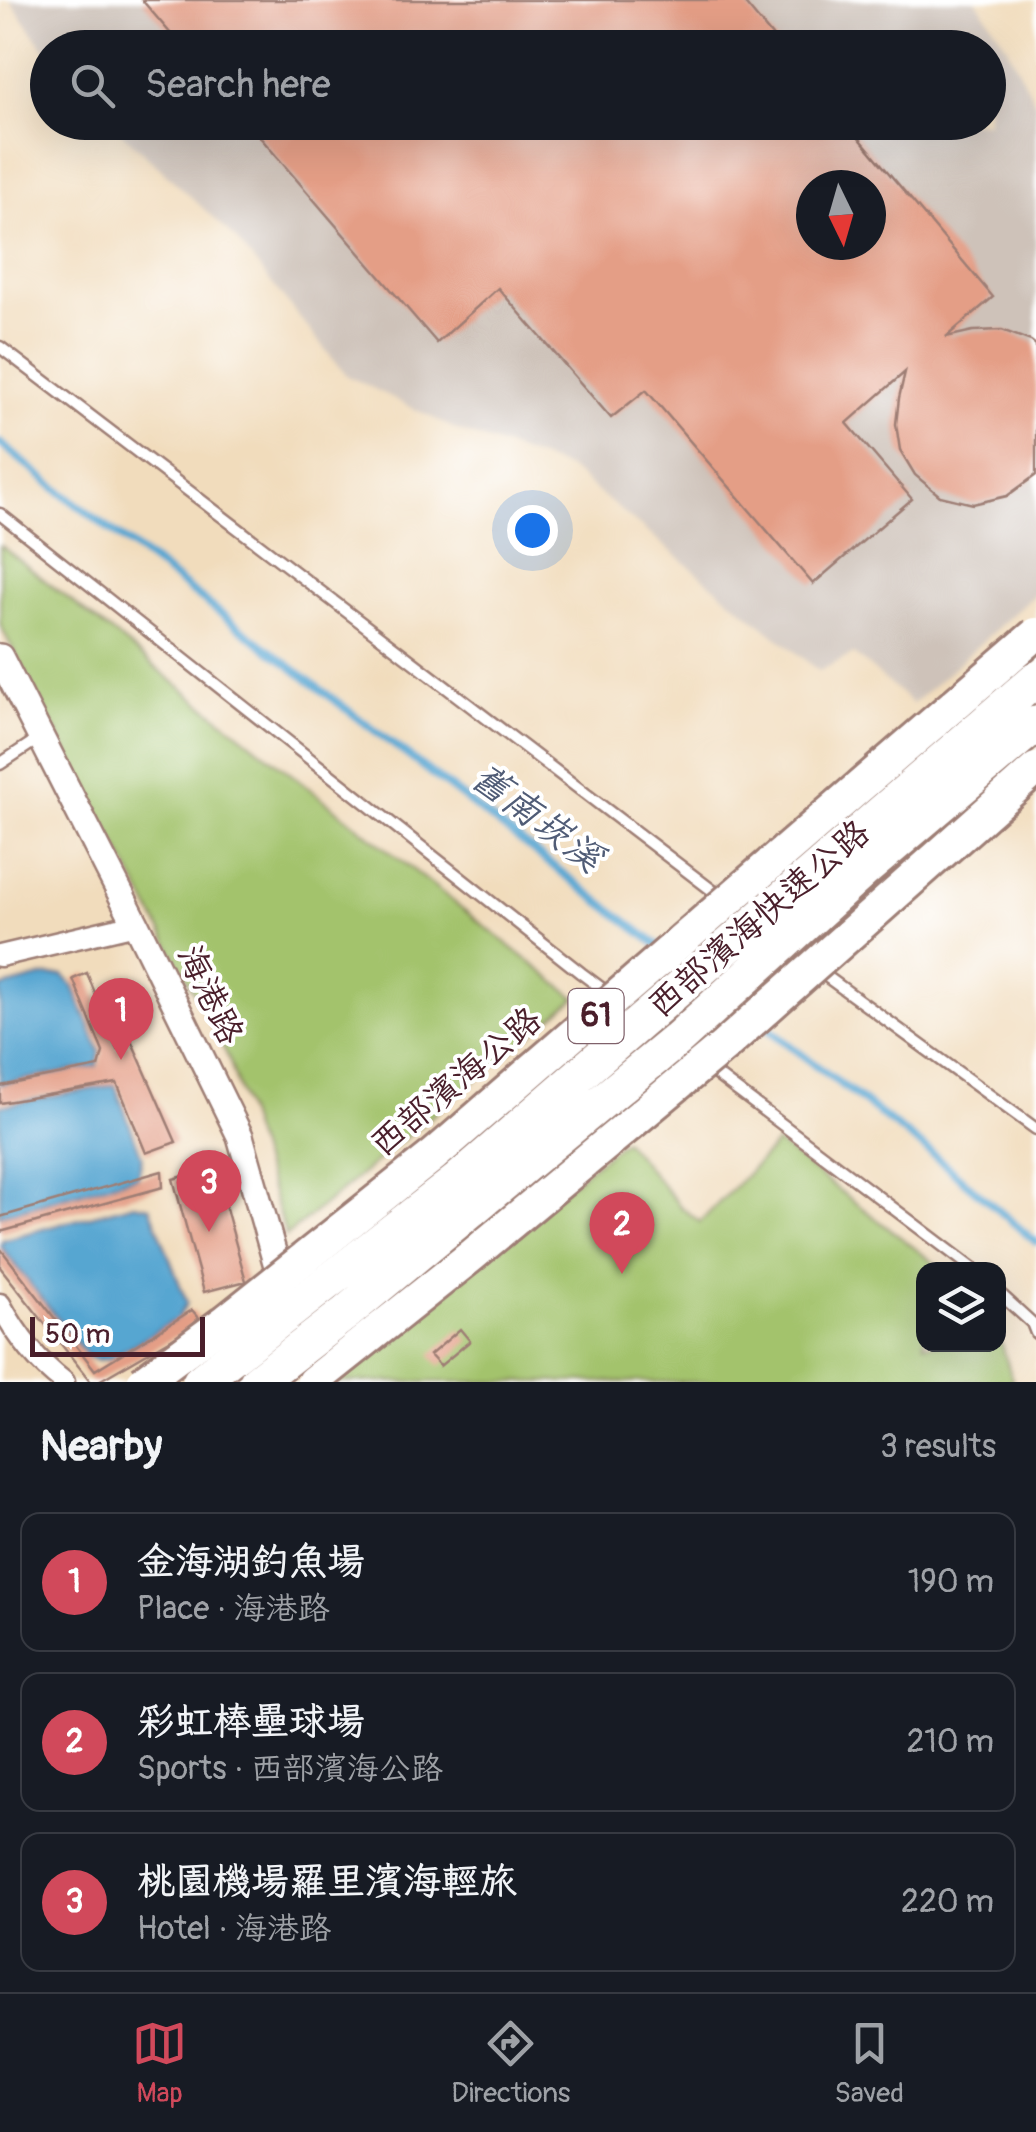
<!DOCTYPE html>
<html lang="en">
<head>
<meta charset="utf-8">
<style>
  :root { --surface:#171b24; --page:#20242c; --text:#f1f3f6; --muted:#9ea1a6; --line:#363941; --accent:#d1495b }
  body { margin:0; font-family:Pangolin,"LXGW WenKai TC",sans-serif; background:var(--page); color:var(--text) }
  .controls { position:absolute; right:30px; bottom:30px; display:grid; overflow:hidden; border-radius:20px; box-shadow:0 10px 40px #0002 }
  .controls button { width:90px; height:90px; display:grid; place-items:center; padding:0; border:0; border-bottom:2px solid var(--line); background:var(--surface); color:var(--text); font:50px sans-serif }
  .compass { position:absolute; left:796px; top:170px; width:90px; height:90px; border-radius:50%; background:var(--surface); box-shadow:0 10px 40px #0002; rotate:175deg }
  .scale { position:absolute; left:30px; bottom:25px; width:175px; box-sizing:border-box; padding-left:10px; border:5px solid #4a1f2b; border-top:0; font-size:28px; line-height:35px; white-space:nowrap; color:#4a1f2b; -webkit-text-stroke:8px #fff; paint-order:stroke }
  .you { position:absolute; left:532px; top:530px; width:35px; height:35px; margin:-25px; border:8px solid #fff; border-radius:50%; background:#1a73e8; box-shadow:0 0 0 15px #1a73e833 }
  .badge { display:grid; place-items:center; width:65px; height:65px; border-radius:50%; background:var(--accent); color:#fff; font-size:32px; font-weight:700 }
  .pin { position:absolute; translate:-50% -82px; filter:drop-shadow(0 2px 5px #0008) }
  .pin::after { content:''; position:absolute; top:52px; width:35px; height:30px; background:inherit; clip-path:polygon(0 0,100% 0,50% 100%) }
  .list { margin:0; padding:0; list-style:none }
  h2 { display:flex; justify-content:space-between; align-items:center; height:130px; margin:0; padding:0 40px; font-size:42px }
  h2 small { font-size:32px; font-weight:400; color:var(--muted) }
  .list li { display:grid; grid-template-columns:65px 1fr auto; gap:30px; align-items:center; box-sizing:border-box; height:140px; margin:0 20px 20px; padding:0 20px; border:2px solid var(--line); border-radius:20px }
  .list b { display:block; font-size:38px; white-space:nowrap }
  .list p { margin:0; font-size:32px; white-space:nowrap; color:var(--muted) }
  .list em { font-size:32px; font-style:normal; color:var(--muted) }
  .icon { flex:none; width:55px; height:55px; fill:none; stroke:currentColor; stroke-width:2; stroke-linecap:round; stroke-linejoin:round }
  .map { position:relative; flex:none; width:1036px; height:1382px; overflow:hidden }
  .search { position:absolute; background:var(--surface); box-shadow:0 10px 40px #0002; left:30px; right:30px; top:30px; height:110px; display:flex; align-items:center; gap:25px; box-sizing:border-box; padding:0 35px; border-radius:55px; color:var(--muted); font-size:38px }
  .sheet { height:610px; background:var(--surface) }
  nav { display:flex; justify-content:space-around; align-items:center; box-sizing:border-box; height:140px; border-top:2px solid var(--line); background:var(--surface); font-size:28px; color:var(--muted) }
  nav a { display:grid; justify-items:center; gap:5px }
  nav .on { color:var(--accent) }
  .map>svg:first-child { display:block }
  .industrial { fill:#cec2b9; fill-rule:evenodd }
  .green { fill:#a3c36c; stroke:#76714c; stroke-width:2.5 }
  .water { fill:#57a6d1; stroke:#50627e; stroke-width:2.5 }
  .lines { fill:none; stroke-linecap:round; stroke-linejoin:round }
  .stream { stroke:#57a6d1; stroke-width:8 }
  .building { fill:#e49e86; fill-rule:evenodd }
  .service-casing { stroke:#9e7e74; stroke-width:15 }
  .minor-casing { stroke:#9e7e74; stroke-width:25 }
  .tertiary-casing { stroke:#9e7e74; stroke-width:30 }
  .service { stroke:#fff; stroke-width:10 }
  .minor { stroke:#fff; stroke-width:20 }
  .tertiary { stroke:#fff; stroke-width:25 }
  .primary-bridge-casing { stroke:#9e7e74; stroke-width:38; stroke-linecap:butt }
  .trunk-bridge-casing { stroke:#9e7e74; stroke-width:40; stroke-linecap:butt }
  .primary-bridge { stroke:#fff; stroke-width:32 }
  .trunk-bridge { stroke:#fff; stroke-width:35 }
  .labels { text-anchor:middle; dominant-baseline:central; stroke-width:8; stroke-linejoin:round; paint-order:stroke }
  .shield { fill:#fff; stroke:#80626b; stroke-width:2.5 }
  .shield-label { font-size:32px; font-weight:bold; fill:#4a1f2b }
  .street-label { font-size:35px; fill:#4a1f2b; stroke:#fff }
  .water-label { font-size:38px; font-style:italic; fill:#505c76; stroke:#fff }
</style>
</head>
<body>
<div class="map">
<svg width="1036" height="1382" viewBox="0 0 1036 1382">
  <rect width="100%" height="100%" fill="#fff"/>
  <filter id="ink" filterUnits="userSpaceOnUse"><feTurbulence type="fractalNoise" baseFrequency=".01" numOctaves="2"/><feDisplacementMap in="SourceGraphic" scale="20" xChannelSelector="R" yChannelSelector="G"/><feConvolveMatrix kernelMatrix="1 2 1 2 8 2 1 2 1" color-interpolation-filters="sRGB"/></filter>
  <filter id="wash" filterUnits="userSpaceOnUse"><feTurbulence type="fractalNoise" baseFrequency=".0048" numOctaves="4" result="noise"/><feDisplacementMap in="SourceGraphic" scale="40" xChannelSelector="R" yChannelSelector="G"/><feGaussianBlur stdDeviation="2.25" result="paint"/><feColorMatrix in="noise" values="0 0 0 0 0 0 0 0 0 0 0 0 0 0 0 0 0 1.4 0 .05"/><feComposite in="paint" operator="in"/></filter>
  <g filter="url(#wash)">
    <rect width="100%" height="100%" fill="#f1dcbc"/>
    <path class="industrial" d="M10 0H976L1006 45 1036 104V593L913 704 854 654 819 671 568 468 457 430 346 375 234 237 111 123 988 122V48H48L47 53ZM811 185H871V245H811Z"/>
    <path class="green" d="M0 545 576 998 286 1236 229 1059 0 625Z
      M624 1140 681 1207 700 1222 777 1143 933 1262 939 1269 924 1270V1344H998L999 1341 1002 1345 1013 1382H329Z"/>
    <path class="water" d="M63 975 73 986 100 1052 97 1066 0 1084V988L45 976Z
      M115 1085 142 1157 138 1176 0 1215V1106Z
      M134 1204 150 1207 187 1303 177 1319 108 1359 96 1360 87 1356 1 1247 2 1240Z"/>
    <g class="lines">
      <path class="stream" d="M0 443 54 487 660 947
        M763 1025 931 1153 1036 1242"/>
    </g>
    <g id="blocks">
      <path class="building" d="M142 0H742L782 48H183Z
        M247 122H846L993 297 946 337 973 331 1002 330 1031 341 1036 345V475L1007 496 973 504 940 496 915 475 900 450 896 424 899 398 905 372 847 423 912 499 813 584 646 390 611 418 498 288 437 343ZM811 185H871V245H811Z
        M87 973 117 1049 132 1042 176 1142 146 1153 117 1083 0 1103V1086L99 1067 103 1052 73 979Z
        M215 1168 246 1281 204 1292 173 1179Z
        M162 1171 163 1187 0 1232V1217Z
        M0 1248 95 1370 192 1310 199 1318 185 1331 97 1382H91L0 1267Z
        M460 1329 470 1341 440 1366 430 1355Z"/>
    </g>
  </g>
  <g filter="url(#ink)">
    <use href="#blocks" fill-opacity="0" stroke="#9e7e74" stroke-width="2.5"/>
    <g class="lines">
      <g class="service-casing">
        <path id="service" d="M0 347 721 897
          M0 514 581 973 640 1017
          M0 764 41 737
          M786 947 1036 1129
          M677 1045 975 1270
          M998 1292 1032 1323 1036 1333"/>
      </g>
      <g class="minor-casing">
        <path id="minor" d="M0 956 136 924
          M0 1304C16 1334 37 1362 64 1382"/>
      </g>
      <g class="tertiary-casing">
        <path id="tertiary" d="M0 657 136 924 240 1136 285 1294
          M229 1382 271 1349"/>
      </g>
      <use href="#service" class="service"/>
      <use href="#minor" class="minor"/>
      <use href="#tertiary" class="tertiary"/>
      <g class="primary-bridge-casing">
        <path id="primary-bridge" d="M143 1382 227 1320 434 1155 1036 634
          M313 1382 470 1257 724 1046 1036 769"/>
      </g>
      <g class="trunk-bridge-casing">
        <path id="trunk-bridge" d="M200 1382 458 1180 1036 679
          M257 1382 347 1312 679 1038 862 872 1036 724"/>
      </g>
      <use href="#primary-bridge" class="primary-bridge"/>
      <use href="#trunk-bridge" class="trunk-bridge"/>
    </g>
  </g>
  <g class="labels">
    <rect class="shield" x="568.5" y="989" width="55" height="54" rx="8"/>
    <g class="shield-label">
      <text x="596" y="1016">61</text>
    </g>
    <g class="street-label">
      <text transform="translate(759 919) rotate(-41)">西部濱海快速公路</text>
      <text transform="translate(210 995) rotate(64)">海港路</text>
      <text transform="translate(456 1082) rotate(-40)">西部濱海公路</text>
    </g>
    <g class="water-label">
      <text transform="translate(537 818) rotate(37)">舊南崁溪</text>
    </g>
  </g>
</svg>
<div class="controls">
<button><svg class="icon" aria-label="layers" viewBox="0 0 24 24"><path d="M12 4l9 5-9 5-9-5zM3 14l9 5 9-5"/></svg></button>
</div>
<svg class="compass" viewBox="-18 -18 36 36"><path d="M0-13l5 13h-10z" fill="#e53935"/><path d="M0 13l5-13h-10z" fill="#9ea1a6"/></svg>
<div class="scale">50 m</div>
<div class="you"></div>
<div class="pin badge" style="left:121px;top:1060px">1</div>
<div class="pin badge" style="left:622px;top:1274px">2</div>
<div class="pin badge" style="left:209px;top:1232px">3</div>
<div class="search"><svg class="icon" aria-label="search" viewBox="0 0 24 24"><circle cx="10" cy="10" r="6"/><path d="M15 15l6 6"/></svg>Search here</div>
</div>
<section class="sheet">
<h2>Nearby<small>3 results</small></h2>
<ul class="list">
<li><span class="badge">1</span><div><b>金海湖釣魚場</b><p>Place · 海港路</p></div><em>190 m</em></li>
<li><span class="badge">2</span><div><b>彩虹棒壘球場</b><p>Sports · 西部濱海公路</p></div><em>210 m</em></li>
<li><span class="badge">3</span><div><b>桃園機場羅里濱海輕旅</b><p>Hotel · 海港路</p></div><em>220 m</em></li>
</ul>
</section>
<nav>
<a class="on"><svg class="icon" aria-label="map" viewBox="0 0 24 24"><path d="M3 6l6-2 6 2 6-2v14l-6 2-6-2-6 2zM9 4v14M15 6v14"/></svg>Map</a>
<a><svg class="icon" aria-label="directions" viewBox="0 0 24 24"><path d="M12 3l9 9-9 9-9-9zM9 14v-3h6M13 9l2 2-2 2"/></svg>Directions</a>
<a><svg class="icon" aria-label="saved" viewBox="0 0 24 24"><path d="M7 4h10v16l-5-4-5 4z"/></svg>Saved</a>
</nav>
</body>
</html>
